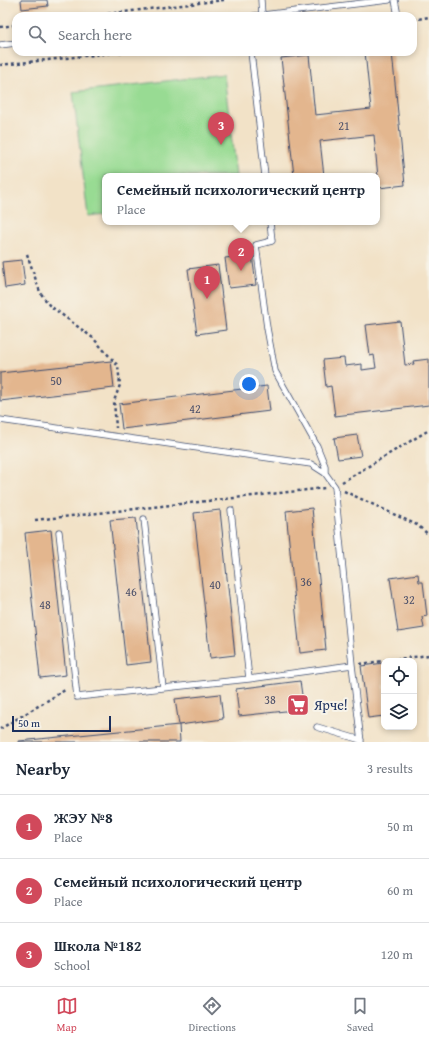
<!DOCTYPE html>
<html lang="en">
<head>
<meta charset="utf-8">
<style>
  :root { --surface:#fff; --page:#f2f2f3; --text:#1f2937; --muted:#747a83; --line:#e0e1e3; --accent:#d1495b }
  body { margin:0; font-family:"Gentium Book Plus",serif; background:var(--page); color:var(--text) }
  .controls { position:absolute; right:12px; bottom:12px; display:grid; overflow:hidden; border-radius:8px; box-shadow:0 2px 6px #0003 }
  .controls button { width:36px; height:36px; display:grid; place-items:center; padding:0; border:0; border-bottom:1px solid var(--line); background:var(--surface); color:var(--text); font:20px sans-serif }
  .scale { position:absolute; left:12px; bottom:10px; width:99px; box-sizing:border-box; padding-left:4px; border:2px solid #1b2f5e; border-top:0; font-size:11px; line-height:14px; white-space:nowrap; color:#1b2f5e; -webkit-text-stroke:3px #f7f3e8; paint-order:stroke }
  .you { position:absolute; left:249px; top:384px; width:14px; height:14px; margin:-10px; border:3px solid #fff; border-radius:50%; background:#1a73e8; box-shadow:0 0 0 6px #1a73e833 }
  .badge { display:grid; place-items:center; width:26px; height:26px; border-radius:50%; background:var(--accent); color:#fff; font-size:13px; font-weight:700 }
  .pin { position:absolute; translate:-50% -33px; filter:drop-shadow(0 1px 2px #0008) }
  .pin::after { content:''; position:absolute; top:21px; width:14px; height:12px; background:inherit; clip-path:polygon(0 0,100% 0,50% 100%) }
  .popup { position:absolute; left:102px; top:173px; width:278px; height:52px; box-sizing:border-box; display:grid; place-content:center; border-radius:8px; background:var(--surface); filter:drop-shadow(0 1px 3px #0005); font-size:13px; white-space:nowrap; color:var(--muted) }
  .popup b { font-size:15px; color:var(--text) }
  .popup::after { content:''; position:absolute; left:50%; top:100%; margin-left:-8px; border:8px solid transparent; border-top-color:var(--surface) }
  .list { margin:0; padding:0; list-style:none }
  h2 { display:flex; justify-content:space-between; align-items:center; height:52px; margin:0; padding:0 16px; font-size:17px }
  h2 small { font-size:13px; font-weight:400; color:var(--muted) }
  .list li { display:grid; grid-template-columns:26px 1fr auto; gap:12px; align-items:center; box-sizing:border-box; height:64px; padding:0 16px; border-top:1px solid var(--line) }
  .list b { display:block; font-size:15px; white-space:nowrap }
  .list p { margin:0; font-size:13px; white-space:nowrap; color:var(--muted) }
  .list em { font-size:13px; font-style:normal; color:var(--muted) }
  .icon { flex:none; width:22px; height:22px; fill:none; stroke:currentColor; stroke-width:2; stroke-linecap:round; stroke-linejoin:round }
  .map { position:relative; flex:none; width:429px; height:742px; overflow:hidden }
  .search { position:absolute; background:var(--surface); box-shadow:0 2px 6px #0003; left:12px; right:12px; top:12px; height:44px; display:flex; align-items:center; gap:10px; box-sizing:border-box; padding:0 14px; border-radius:12px; color:var(--muted); font-size:15px }
  .sheet { height:244px; background:var(--surface) }
  nav { display:flex; justify-content:space-around; align-items:center; box-sizing:border-box; height:56px; border-top:1px solid var(--line); background:var(--surface); font-size:11px; color:var(--muted) }
  nav a { display:grid; justify-items:center; gap:2px }
  nav .on { color:var(--accent) }
  .map>svg:first-child { display:block }
  .green { fill:#98db93; stroke:#5a8578 }
  .building { fill:#e3b68e }
  .lines { fill:none; stroke-linecap:round; stroke-linejoin:round }
  .lane-casing { stroke:#3b4a6e; stroke-width:7 }
  .path { stroke:#3b4a6e; stroke-width:2.5; stroke-dasharray:3 3; stroke-linecap:butt }
  .lane { stroke:#fff; stroke-width:5.5 }
  .labels { text-anchor:middle; dominant-baseline:central; stroke-width:4; stroke-linejoin:round; paint-order:stroke }
  .number-label { font-size:12px; fill:#4d516a }
  .poi-label { font-size:14px; fill:#1b2f5e; stroke:#f7f3e8; text-anchor:start }
</style>
</head>
<body>
<div class="map">
<svg width="429" height="742" viewBox="0 0 429 742">
  <rect width="100%" height="100%" fill="#f7f3e8"/>
  <filter id="ink" filterUnits="userSpaceOnUse"><feTurbulence type="fractalNoise" baseFrequency=".025" numOctaves="2"/><feDisplacementMap in="SourceGraphic" scale="8" xChannelSelector="R" yChannelSelector="G"/><feConvolveMatrix kernelMatrix="1 2 1 2 8 2 1 2 1" color-interpolation-filters="sRGB"/></filter>
  <filter id="wash" filterUnits="userSpaceOnUse"><feTurbulence type="fractalNoise" baseFrequency=".012" numOctaves="4" result="noise"/><feDisplacementMap in="SourceGraphic" scale="16" xChannelSelector="R" yChannelSelector="G"/><feGaussianBlur stdDeviation="0.9" result="paint"/><feColorMatrix in="noise" values="0 0 0 0 0 0 0 0 0 0 0 0 0 0 0 0 0 1.4 0 .05"/><feComposite in="paint" operator="in"/></filter>
  <g filter="url(#wash)">
    <rect width="100%" height="100%" fill="#f2e2c7"/>
    <path class="green" d="M224 74 236 176H105V214L88 216 73 92Z"/>
    <g id="blocks">
      <path class="building" d="M21 0H47L48 6 22 9Z
        M365 52H392L405 185 379 188 374 135 320 141 324 176H294L281 58 309 55 315 115 371 109Z
        M252 255 256 285 229 288 225 258Z
        M22 260 25 285 5 288 2 262Z
        M218 265 226 330 197 334 188 269Z
        M400 321 405 365 414 364 413 361 429 359V405L335 416 331 386 326 387 323 360 344 358 345 366 362 364V370L376 368 374 355 370 356 366 325Z
        M111 361 114 388 0 401V373Z
        M267 386 270 411 122 429 119 404Z
        M357 435 361 456 338 459 334 438Z
        M312 508 326 650 300 653 286 511Z
        M220 510 235 655 210 658 194 513Z
        M136 518 151 662 126 665 110 520Z
        M51 530 66 675 40 678 25 533Z
        M418 574 419 582H423L427 616 422 617 424 628 398 632 390 578Z
        M384 663V716L368 718 361 666Z
        M300 681 304 709 239 716 236 689Z
        M220 694 223 719 179 725 175 699Z
        M179 725 180 742H19V741Z"/>
    </g>
  </g>
  <g filter="url(#ink)">
    <use href="#blocks" fill-opacity="0" stroke="#3b4a6e" stroke-width="1"/>
    <g class="lines">
      <g class="lane-casing">
        <path id="lane" d="M261 0 262 15
          M395 0 398 16
          M254 16 389 0
          M0 45 16 43
          M251 52 265 176
          M270 222 272 241 256 245 267 328 275 371 317 446 325 466V473
          M0 420 311 464 325 473 335 487 352 665 361 742
          M231 510 249 679
          M144 519 163 688
          M59 532 77 697 249 679 352 665
          M317 727 361 740"/>
      </g>
      <path class="path" d="M90 16 224 0
        M413 20 429 17
        M0 27 16 25
        M0 65 122 52
        M27 254 40 292 49 305 93 338 118 366 120 385 114 401 116 428
        M342 482 429 430
        M344 491 417 525 429 535
        M35 520 325 488
        M360 664 429 655
        M0 729 65 690"/>
      <use href="#lane" class="lane"/>
    </g>
  </g>
  <defs>
    <g id="supermarket-square" transform="scale(1.15)"><rect x="-9" y="-9" width="18" height="18" rx="4" fill="#d1495b" stroke="#f7f3e8"/><path d="M-6-5.5h2.5l.6 2H6L4.5 2H-2.5L-4.4-4H-6ZM-1.5 3.2a1.3 1.3 0 1 0 .1 0ZM3 3.2a1.3 1.3 0 1 0 .1 0Z" fill="#fff"/></g>
  </defs>
  <g fill-rule="evenodd">
    <use href="#supermarket-square" x="298" y="705"/>
  </g>
  <g class="labels">
    <g class="number-label">
      <text x="344" y="125">21</text>
      <text x="56" y="380">50</text>
      <text x="195" y="408">42</text>
      <text x="306" y="581">36</text>
      <text x="215" y="584">40</text>
      <text x="131" y="591">46</text>
      <text x="409" y="599">32</text>
      <text x="45" y="604">48</text>
      <text x="270" y="699">38</text>
    </g>
    <g class="poi-label">
      <text x="314" y="705">Ярче!</text>
    </g>
  </g>
</svg>
<div class="controls">
<button><svg class="icon" aria-label="locate" viewBox="0 0 24 24"><circle cx="12" cy="12" r="6"/><path d="M12 2v4M12 18v4M2 12h4M18 12h4"/></svg></button>
<button><svg class="icon" aria-label="layers" viewBox="0 0 24 24"><path d="M12 4l9 5-9 5-9-5zM3 14l9 5 9-5"/></svg></button>
</div>
<div class="scale">50 m</div>
<div class="you"></div>
<div class="pin badge" style="left:207px;top:299px">1</div>
<div class="pin badge" style="left:241px;top:271px">2</div>
<div class="popup"><b>Семейный психологический центр</b>Place</div>
<div class="pin badge" style="left:221px;top:145px">3</div>
<div class="search"><svg class="icon" aria-label="search" viewBox="0 0 24 24"><circle cx="10" cy="10" r="6"/><path d="M15 15l6 6"/></svg>Search here</div>
</div>
<section class="sheet">
<h2>Nearby<small>3 results</small></h2>
<ul class="list">
<li><span class="badge">1</span><div><b>ЖЭУ №8</b><p>Place</p></div><em>50 m</em></li>
<li><span class="badge">2</span><div><b>Семейный психологический центр</b><p>Place</p></div><em>60 m</em></li>
<li><span class="badge">3</span><div><b>Школа №182</b><p>School</p></div><em>120 m</em></li>
</ul>
</section>
<nav>
<a class="on"><svg class="icon" aria-label="map" viewBox="0 0 24 24"><path d="M3 6l6-2 6 2 6-2v14l-6 2-6-2-6 2zM9 4v14M15 6v14"/></svg>Map</a>
<a><svg class="icon" aria-label="directions" viewBox="0 0 24 24"><path d="M12 3l9 9-9 9-9-9zM9 14v-3h6M13 9l2 2-2 2"/></svg>Directions</a>
<a><svg class="icon" aria-label="saved" viewBox="0 0 24 24"><path d="M7 4h10v16l-5-4-5 4z"/></svg>Saved</a>
</nav>
</body>
</html>
